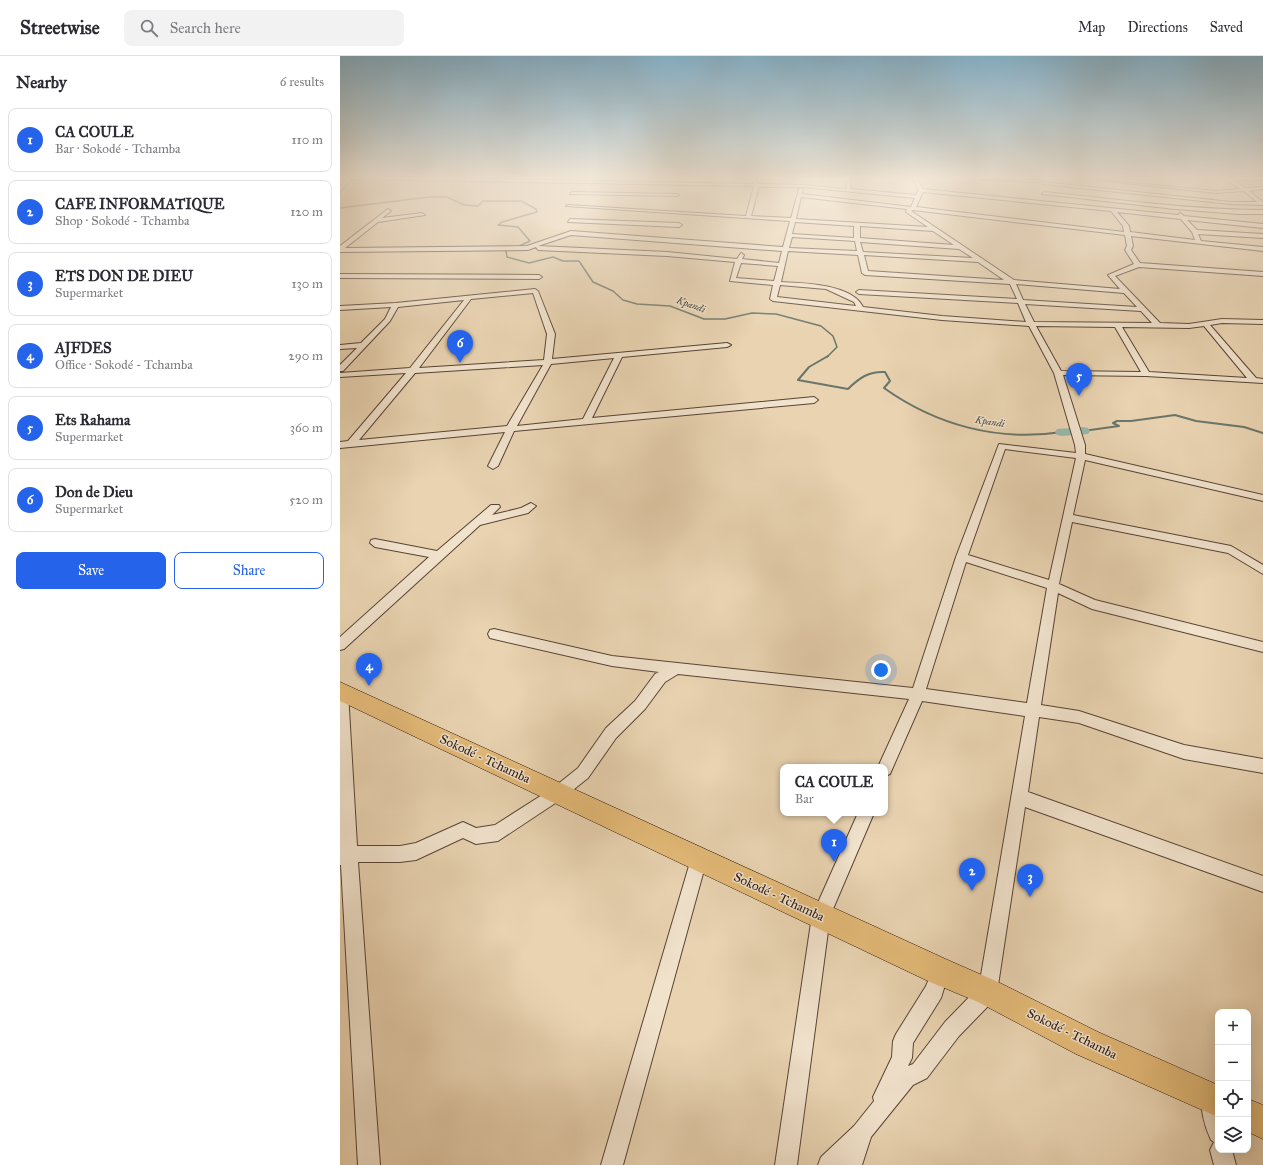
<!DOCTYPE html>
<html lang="en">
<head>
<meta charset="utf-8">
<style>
  :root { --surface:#fff; --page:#f2f2f3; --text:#2b2b33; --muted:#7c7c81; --line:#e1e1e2; --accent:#2563eb }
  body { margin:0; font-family:"IM FELL Great Primer",serif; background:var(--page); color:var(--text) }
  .controls { position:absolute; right:12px; bottom:12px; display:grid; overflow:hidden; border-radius:8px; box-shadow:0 4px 16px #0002 }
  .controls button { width:36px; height:36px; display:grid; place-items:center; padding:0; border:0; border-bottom:1px solid var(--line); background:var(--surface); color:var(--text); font:20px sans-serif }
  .you { position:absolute; left:541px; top:614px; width:14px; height:14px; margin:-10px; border:3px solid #fff; border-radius:50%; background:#1a73e8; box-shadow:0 0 0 6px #1a73e833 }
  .badge { display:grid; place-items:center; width:26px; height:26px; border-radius:50%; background:var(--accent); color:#fff; font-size:13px; font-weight:700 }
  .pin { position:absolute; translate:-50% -33px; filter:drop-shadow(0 1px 2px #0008) }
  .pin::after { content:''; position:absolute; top:21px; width:14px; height:12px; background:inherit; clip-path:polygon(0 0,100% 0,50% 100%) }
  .popup { position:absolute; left:440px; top:708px; width:108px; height:52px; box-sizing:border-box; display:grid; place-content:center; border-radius:8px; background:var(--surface); filter:drop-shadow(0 1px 3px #0005); font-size:13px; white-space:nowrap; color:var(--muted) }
  .popup b { font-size:15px; color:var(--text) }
  .popup::after { content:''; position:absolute; left:50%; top:100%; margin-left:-8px; border:8px solid transparent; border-top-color:var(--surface) }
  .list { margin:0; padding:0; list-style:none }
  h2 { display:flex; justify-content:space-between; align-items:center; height:52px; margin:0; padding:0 16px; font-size:17px }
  h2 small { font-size:13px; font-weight:400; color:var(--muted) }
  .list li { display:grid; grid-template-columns:26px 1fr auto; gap:12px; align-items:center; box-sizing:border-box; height:64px; margin:0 8px 8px; padding:0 8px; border:1px solid var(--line); border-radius:8px }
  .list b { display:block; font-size:15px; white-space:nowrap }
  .list p { margin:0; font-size:13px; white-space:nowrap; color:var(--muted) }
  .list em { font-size:13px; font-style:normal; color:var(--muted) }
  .actions { display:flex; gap:8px; padding:12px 16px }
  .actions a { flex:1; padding:9px 0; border:1px solid var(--accent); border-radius:8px; text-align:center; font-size:14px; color:var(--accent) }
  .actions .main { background:var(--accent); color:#fff }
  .icon { flex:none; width:22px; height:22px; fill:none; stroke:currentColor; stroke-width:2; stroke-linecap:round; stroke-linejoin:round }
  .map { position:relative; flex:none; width:923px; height:1109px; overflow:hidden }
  header { display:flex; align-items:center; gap:24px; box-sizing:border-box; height:56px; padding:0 20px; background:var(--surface); border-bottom:1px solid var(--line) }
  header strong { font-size:19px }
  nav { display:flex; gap:22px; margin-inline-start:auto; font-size:14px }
  .search { width:280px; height:36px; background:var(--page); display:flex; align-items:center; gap:10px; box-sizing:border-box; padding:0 14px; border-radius:8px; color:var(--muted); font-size:15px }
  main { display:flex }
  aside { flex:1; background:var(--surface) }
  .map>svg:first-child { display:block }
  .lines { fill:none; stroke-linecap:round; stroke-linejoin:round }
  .stream-far1 { stroke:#6a766b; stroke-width:1.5 }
  .stream { stroke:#6a766b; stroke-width:2 }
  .river { fill:#97b8ab; fill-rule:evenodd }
  .minor-casing { stroke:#584435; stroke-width:2 }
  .primary-casing { stroke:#27140c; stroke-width:1 }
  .minor { fill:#f1e2cc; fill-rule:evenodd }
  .primary { fill:#e4ba78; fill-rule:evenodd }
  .labels { text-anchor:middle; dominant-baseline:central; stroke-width:3; stroke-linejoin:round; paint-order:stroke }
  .far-water-label { font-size:10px; font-style:italic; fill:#4e4d44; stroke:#f1e2cc }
  .near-street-label { font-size:13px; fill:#27140c; stroke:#f1e2cc }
</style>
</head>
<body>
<header>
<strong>Streetwise</strong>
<div class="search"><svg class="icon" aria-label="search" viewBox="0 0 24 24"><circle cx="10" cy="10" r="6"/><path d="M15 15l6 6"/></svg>Search here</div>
<nav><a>Map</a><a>Directions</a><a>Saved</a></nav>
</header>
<main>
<aside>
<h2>Nearby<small>6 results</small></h2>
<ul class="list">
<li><span class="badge">1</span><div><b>CA COULE</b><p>Bar · Sokodé - Tchamba</p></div><em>110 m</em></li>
<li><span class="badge">2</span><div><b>CAFE INFORMATIQUE</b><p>Shop · Sokodé - Tchamba</p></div><em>120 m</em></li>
<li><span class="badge">3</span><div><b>ETS DON DE DIEU</b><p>Supermarket</p></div><em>130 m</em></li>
<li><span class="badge">4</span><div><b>AJFDES</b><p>Office · Sokodé - Tchamba</p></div><em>290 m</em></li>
<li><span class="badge">5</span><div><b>Ets Rahama</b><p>Supermarket</p></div><em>360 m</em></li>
<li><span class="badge">6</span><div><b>Don de Dieu</b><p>Supermarket</p></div><em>520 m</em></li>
</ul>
<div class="actions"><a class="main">Save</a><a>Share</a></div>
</aside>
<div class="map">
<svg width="923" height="1109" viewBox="0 0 923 1109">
  <rect width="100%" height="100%" fill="#e9d3b1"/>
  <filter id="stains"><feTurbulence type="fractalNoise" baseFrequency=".005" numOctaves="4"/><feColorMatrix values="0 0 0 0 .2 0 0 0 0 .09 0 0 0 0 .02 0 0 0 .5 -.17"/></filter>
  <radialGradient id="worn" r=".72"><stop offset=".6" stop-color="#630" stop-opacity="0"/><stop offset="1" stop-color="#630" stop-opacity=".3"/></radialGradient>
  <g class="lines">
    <path class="stream-far1" d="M0 152 89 141H107L124 149 138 150 143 145H181L196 153 197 156 162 166 158 169 178 171 190 185 177 191
      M172 193 166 195 167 201 189 207 213 201 223 205H239L253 226 273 235 283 244 297 248 330 250 364 263H385L412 257 436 258 481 270 493 280 497 291 487 301"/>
    <path class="stream" d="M488 300 469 311 458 324 508 333C519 322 529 315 545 316L550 325 544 332C596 369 658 386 722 376
      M743 375 779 370 773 367 777 365H791L835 359 856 365 904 371 923 377"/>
    <path class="river" d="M743 371 748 372 750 375 748 378 722 380 717 379 715 376 717 373Z"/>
    <g class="minor-casing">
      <path id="minor" d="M0 122H109L414 128 411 123 414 122 418 128 462 129 507 133 506 122H510L511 133 576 139 579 134 572 122H576L583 133 838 159 840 157 844 160 923 168V172L847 164 857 174 923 178V182L858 178 861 185 923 191V195L791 180 793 190 791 194 800 207 923 216V220L799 211 775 220 820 267 849 268 882 263 923 264V268L882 267 870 269 916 322 923 323V327L806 320 723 319 745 389V398L923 439V445L745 404 733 459 891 490 923 509V518L888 497 732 466 719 528 755 544 923 586V596L752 553 718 537 701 649 739 655 844 689 923 703V717L844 703 739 667 699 661 688 736 923 820V836L685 751 657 936 655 943 619 980 587 1022 573 1029 531 1081 522 1109H478L481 1101 514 1070 534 1045 533 1041 552 1001 553 985 556 978 586 930 594 910 600 907 606 910 609 916 601 942 573 987 572 1002 568 1010 573 1008 605 966 639 931 685 660 582 645 550 718 545 720V711H538L569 643 338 618 325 626 305 653 276 682 248 722 223 742 158 785 136 788 123 782 76 804 60 806H18L40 1109H18L1 809H0V630L6 632 8 636 17 790H60L76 787 123 766 136 772 155 769 213 732 238 712 266 672 295 645 315 618 319 616 272 610 154 583 150 582 148 578 150 574 154 573 272 600 573 632 616 501 659 388 736 397 735 389 714 317 689 270 602 264 433 245 430 243 433 229 390 225 395 206 327 200 198 194 196 191 188 194 0 196V190L48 153 51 155 42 162 82 157 85 159 38 166 5 192 187 190 231 175 443 191 450 165 226 150 228 149 406 160 414 130 11 123 0 136V132L7 123ZM419 131H462L575 142 571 151 462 138 463 133 461 132 459 133 451 162 411 160ZM583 136 771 155 783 170 784 176 576 151ZM461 141 567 153 566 156 588 171 456 163ZM573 154 785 179 787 190 785 194 794 208 768 219 780 233 674 224 571 155ZM777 156 841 163 852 176 855 184 790 176 789 170ZM455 166 514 170V182L452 178ZM520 170 593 175 614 189 520 182ZM231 179 442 195 439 207 402 203 404 199 401 197 397 203 327 196 198 190ZM452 181 515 185 517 195 449 192ZM520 186 619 193 633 202 523 196ZM448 195 518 199 522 217 525 219 670 228 677 243 519 234 516 236 519 238 678 247 686 266 602 260 523 251C512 228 463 227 441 226ZM524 199 638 206 664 224 528 215ZM401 207 438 210 434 225 396 222ZM676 228 784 237 797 251 683 244ZM440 229 486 233 514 246 516 250 437 241ZM685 248 801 255 812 267 694 266ZM696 270 775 271 801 316 721 315ZM864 270 907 322 809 316 782 271 849 272ZM665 393 736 402 709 524 628 499ZM626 506 707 532 687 647 586 633Z
        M739 122 876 135 900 133 884 122H923V124H893L906 132 923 131V133L909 135 923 146V149L891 148 702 128 700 126 640 124H701L703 126 891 146H917L904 135 876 137Z
        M232 136 337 138 339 139 337 140 230 138Z
        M704 136C777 143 850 154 923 154V158H898L835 153 702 138Z
        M230 163 339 167 342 169 339 171 228 166Z
        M0 218 199 219 202 221 199 223 0 222Z
        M195 233 198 235 215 278 212 303 387 287 391 289 387 291 282 301 252 362 474 341 478 344 474 347 174 375 158 410 153 413 148 410 165 376 0 392V386L8 385 66 317 0 321V317L70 312 124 244 58 251 50 265 3 315H0V309L17 292 0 293V289L21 287 45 263 51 251 0 254V250L56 247ZM193 237 207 278 204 304 79 312 131 243ZM274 302 243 363 177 370 211 308ZM203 309 167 370 19 384 75 317Z
        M191 447 196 450 188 457 140 469 4 593 0 594V581L89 501 35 491 30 487 31 484 35 483 97 495 151 449H159L160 451 152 459 181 452Z
        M518 757H534L490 860 457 1109H435L472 860Z
        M359 795 365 797 367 803 283 1109H261L351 803 353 797Z
        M871 1033 878 1036V1094H892L896 1109H874L870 1094 874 1086 871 1084C865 1071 858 1049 864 1036Z"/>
    </g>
    <g class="primary-casing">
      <path id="primary" d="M0 626 610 905 658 926 758 976 878 1029V1061L736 998 638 946 590 926 0 645Z
        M908 1043 923 1049V1083L908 1076Z"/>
    </g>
    <use href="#minor" class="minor"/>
    <use href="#primary" class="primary"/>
  </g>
  <linearGradient id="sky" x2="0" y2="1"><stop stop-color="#87b6d0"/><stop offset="0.44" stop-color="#f5ebdc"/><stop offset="1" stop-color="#f5ebdc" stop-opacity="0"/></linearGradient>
  <rect width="923" height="277" fill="url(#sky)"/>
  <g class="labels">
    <g class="far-water-label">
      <text transform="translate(351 249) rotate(20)">Kpandi</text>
      <text transform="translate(650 366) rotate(9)">Kpandi</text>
    </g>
    <g class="near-street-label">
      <text transform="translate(145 703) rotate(25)">Sokodé - Tchamba</text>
      <text transform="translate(439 841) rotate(25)">Sokodé - Tchamba</text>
      <text transform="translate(732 978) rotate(26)">Sokodé - Tchamba</text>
    </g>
  </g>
  <rect width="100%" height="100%" filter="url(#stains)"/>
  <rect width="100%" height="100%" fill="url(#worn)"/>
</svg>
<div class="controls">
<button>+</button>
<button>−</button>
<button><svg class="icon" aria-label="locate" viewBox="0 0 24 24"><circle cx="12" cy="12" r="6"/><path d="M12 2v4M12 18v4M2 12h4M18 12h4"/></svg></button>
<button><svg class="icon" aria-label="layers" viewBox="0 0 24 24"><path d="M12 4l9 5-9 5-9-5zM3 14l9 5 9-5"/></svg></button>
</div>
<div class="you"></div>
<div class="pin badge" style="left:494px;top:806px">1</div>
<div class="popup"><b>CA COULE</b>Bar</div>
<div class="pin badge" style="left:632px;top:835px">2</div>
<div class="pin badge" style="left:690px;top:841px">3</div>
<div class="pin badge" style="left:29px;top:630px">4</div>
<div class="pin badge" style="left:739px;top:340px">5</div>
<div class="pin badge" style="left:120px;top:307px">6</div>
</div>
</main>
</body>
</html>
